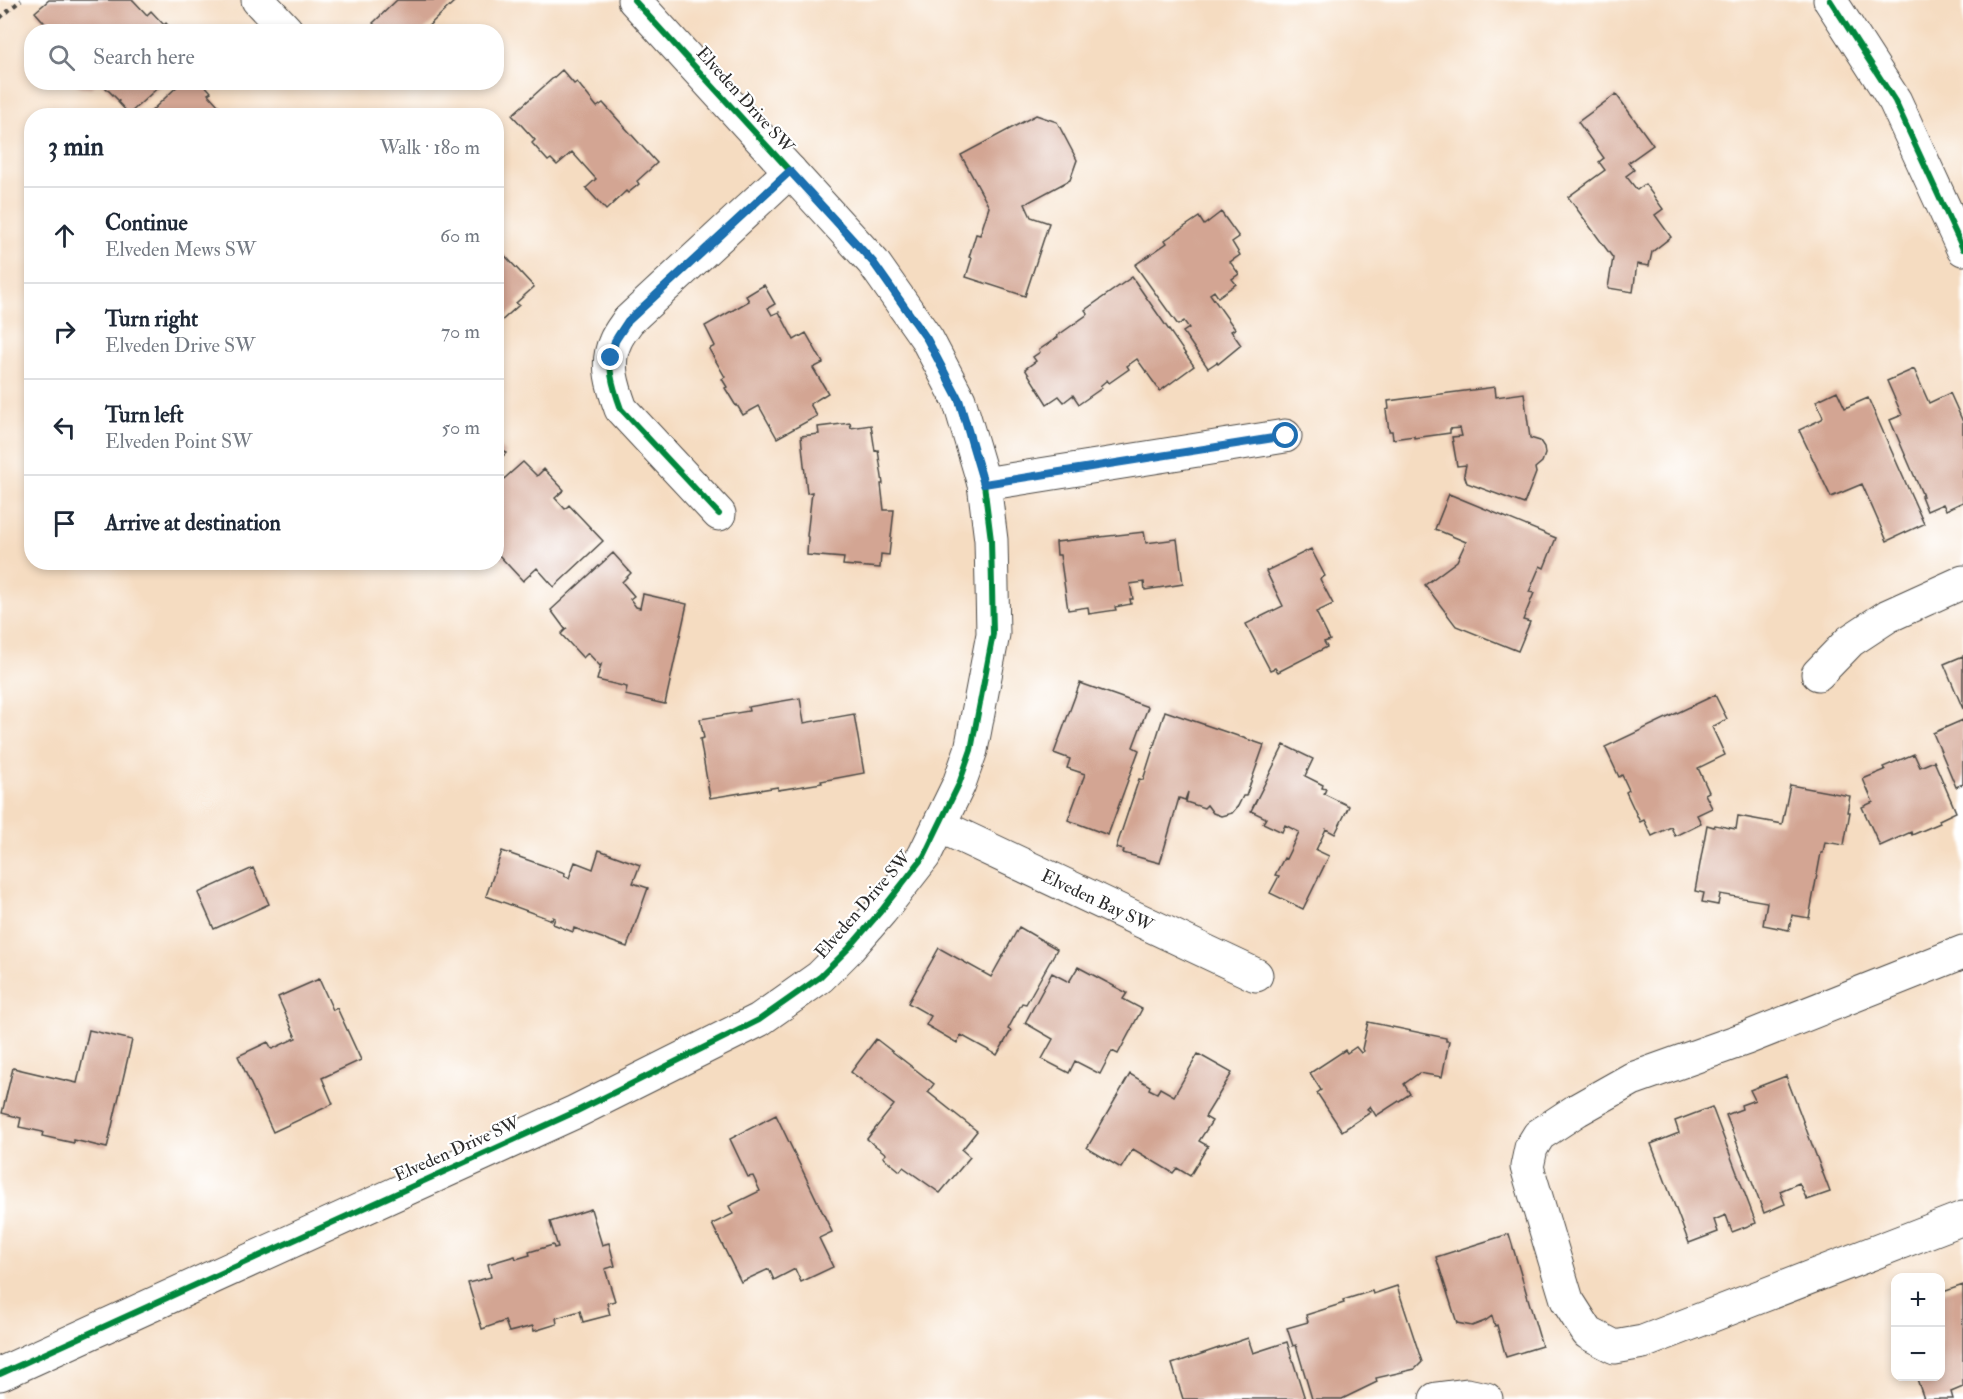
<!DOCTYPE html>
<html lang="en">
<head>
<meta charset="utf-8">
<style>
  :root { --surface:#fff; --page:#f2f2f3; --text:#1f2937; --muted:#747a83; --line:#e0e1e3 }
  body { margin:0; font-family:"IM FELL Double Pica",serif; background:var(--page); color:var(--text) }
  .controls { position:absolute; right:18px; bottom:18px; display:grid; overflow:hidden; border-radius:12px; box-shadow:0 3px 9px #0003 }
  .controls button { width:54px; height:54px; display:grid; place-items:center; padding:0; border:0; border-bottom:2px solid var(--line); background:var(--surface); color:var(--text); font:30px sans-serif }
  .stop { position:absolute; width:18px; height:18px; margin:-14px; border:4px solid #1f6fb2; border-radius:50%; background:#fff }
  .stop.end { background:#1f6fb2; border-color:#fff; box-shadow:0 2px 6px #0008 }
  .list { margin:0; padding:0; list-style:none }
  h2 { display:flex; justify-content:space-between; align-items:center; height:78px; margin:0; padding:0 24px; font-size:26px }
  h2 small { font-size:20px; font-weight:400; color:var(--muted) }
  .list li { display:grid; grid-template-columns:39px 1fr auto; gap:18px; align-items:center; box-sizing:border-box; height:96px; padding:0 24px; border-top:2px solid var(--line) }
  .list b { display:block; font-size:22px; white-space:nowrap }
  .list p { margin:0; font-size:20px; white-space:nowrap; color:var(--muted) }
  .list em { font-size:20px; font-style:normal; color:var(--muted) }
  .icon { flex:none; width:33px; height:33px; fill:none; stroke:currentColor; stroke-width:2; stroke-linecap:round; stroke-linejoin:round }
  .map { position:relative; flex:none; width:1963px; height:1399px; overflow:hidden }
  .search { position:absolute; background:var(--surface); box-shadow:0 3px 9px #0003; left:24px; top:24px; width:480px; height:66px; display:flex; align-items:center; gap:15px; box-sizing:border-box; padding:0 21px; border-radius:24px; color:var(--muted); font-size:22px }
  .panel { position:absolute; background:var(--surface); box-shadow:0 3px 9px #0003; left:24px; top:108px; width:480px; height:462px; border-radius:24px }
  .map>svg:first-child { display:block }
  .building { fill:#d3a593 }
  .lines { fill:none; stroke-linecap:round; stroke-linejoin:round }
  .minor-casing { stroke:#494642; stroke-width:35 }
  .path { stroke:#494642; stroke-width:4; stroke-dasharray:4.5 4.5; stroke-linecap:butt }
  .minor { stroke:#fff; stroke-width:33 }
  .cycleway-casing { stroke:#fff; stroke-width:10 }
  .cycleway { stroke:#00873e; stroke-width:6 }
  .route { stroke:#1f6fb2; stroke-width:8 }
  .labels { text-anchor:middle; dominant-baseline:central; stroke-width:4.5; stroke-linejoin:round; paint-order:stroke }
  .street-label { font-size:18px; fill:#2b2b2b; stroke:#fff }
</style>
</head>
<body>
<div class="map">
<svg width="1963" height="1399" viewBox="0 0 1963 1399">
  <rect width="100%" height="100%" fill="#fff"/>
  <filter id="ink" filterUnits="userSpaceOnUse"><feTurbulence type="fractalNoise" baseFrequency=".0167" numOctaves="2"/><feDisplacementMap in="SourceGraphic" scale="12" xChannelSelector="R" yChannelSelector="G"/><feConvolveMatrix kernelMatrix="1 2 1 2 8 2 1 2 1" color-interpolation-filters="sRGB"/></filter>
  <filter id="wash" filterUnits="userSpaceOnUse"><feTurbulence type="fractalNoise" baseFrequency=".008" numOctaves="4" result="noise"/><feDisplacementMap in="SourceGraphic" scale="24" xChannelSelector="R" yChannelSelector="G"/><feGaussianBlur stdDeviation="1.35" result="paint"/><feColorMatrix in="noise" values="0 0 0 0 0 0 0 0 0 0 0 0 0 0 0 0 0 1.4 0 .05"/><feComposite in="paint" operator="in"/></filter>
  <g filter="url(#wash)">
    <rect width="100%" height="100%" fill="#f5dcc1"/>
    <g id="blocks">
      <path class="building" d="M49 0H133L147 15 151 11 164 25 166 23 174 32H47L50 29 35 12Z
        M397 0H456L422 32H381L373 23Z
        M562 70 574 84 577 82 597 107 603 103 657 163 637 181 639 184 628 193 626 191 606 210 586 188 596 179 572 152 557 165 551 159 548 161 532 143 535 140 512 115Z
        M73 82H97L90 88H82Z
        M100 82H164L129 114 118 102 119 101Z
        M182 82H202L211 92 208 94 228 116H146Z
        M1616 94 1653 145 1628 163 1634 170 1626 176 1637 190 1645 184 1663 209 1655 215 1671 237 1652 252 1649 266 1637 264 1633 292 1608 288 1613 258 1568 197 1605 170 1599 162 1604 158 1578 122Z
        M1036 115 1057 122 1077 160 1070 180 1025 204 1031 217 1049 223 1025 296 966 277 972 258 969 257 976 234 980 235 989 207 961 155Z
        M1221 212 1239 237 1232 242 1240 255 1230 262 1239 274 1232 279 1236 284 1218 297 1214 291 1210 294 1235 329 1231 331 1241 345 1218 364 1217 362 1208 368 1183 332 1189 328 1184 321 1178 325 1135 265 1167 243 1165 240 1199 217 1204 225Z
        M496 246 534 287 516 303 519 305 498 324Z
        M1132 277 1194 366 1160 391 1137 359 1127 366 1129 369 1109 383 1107 380 1100 386 1102 388 1079 404 1073 395 1064 402 1059 396 1047 404 1025 369 1036 361 1033 357 1040 352 1039 350 1058 337 1057 336 1088 314 1085 310Z
        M764 285 775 304 768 308 772 315 779 312 794 340 806 333 823 363 813 368 828 393 810 404 817 416 777 438 759 406 743 415 737 405 736 406 725 388 727 387 722 379 725 377 709 349 715 346 705 326 749 301 746 296Z
        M1914 369 1929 403 1950 393 1963 422V502L1946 510 1943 504 1927 511 1921 496H1923L1890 420 1902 415 1887 381Z
        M1495 387 1496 397 1524 393 1530 438 1540 441 1544 447 1545 454 1542 462 1535 468 1536 473 1524 504 1467 483 1464 474 1466 465 1457 466 1452 437 1462 436 1460 428 1450 429V433L1414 438V436L1393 439 1392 431H1389L1386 410 1389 409 1388 401Z
        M1837 391 1845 408 1868 398 1924 524 1887 541 1862 484 1831 497 1799 430 1822 419 1823 417 1816 401Z
        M850 423 851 428 871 425 875 451 878 450 883 484H881L884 510H894L889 555 881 554 880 568 843 565 844 558 807 555 808 537 807 536 812 492 807 493 801 436 819 434 818 427Z
        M496 443 506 453 496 463Z
        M523 462 537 476 544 469 564 490 555 498 565 509 569 505 603 541 554 587 537 568 523 581 496 552V486Z
        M1449 494 1556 538 1544 568 1540 566 1529 592 1534 593 1523 620 1530 622 1518 651 1456 626 1425 585 1457 561 1466 542 1435 529Z
        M1144 532 1146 543 1177 539 1183 584 1145 590 1144 582 1130 584 1133 599H1130L1131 604 1115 607 1116 610 1089 614 1088 607 1068 610 1060 555H1057L1056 542Z
        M1311 549 1325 576 1320 579 1333 604 1316 612 1330 640 1324 642 1327 647 1278 672 1275 668 1270 670 1246 624 1283 606 1266 571Z
        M613 553 631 573 622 582 634 596 630 599 636 607 640 608 643 594 687 604 665 704 625 695 627 687 597 680 601 665 600 666 588 653 583 658 561 634 567 628 565 629 551 610Z
        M1963 656V709L1944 664Z
        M1080 683 1148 707 1133 747 1139 750 1108 835 1068 820 1085 774 1067 768 1070 759 1054 753Z
        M1715 695 1727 719 1712 727 1725 755 1698 768 1709 792 1705 794 1712 808 1697 815 1701 823 1675 836 1671 827 1652 836 1644 820 1640 822 1626 792 1629 790 1622 775 1619 777 1605 747Z
        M800 698 804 723 854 714 864 773 821 781 822 783 778 790V787L710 798 700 739 704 738 700 719 749 711 748 707Z
        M1165 711 1264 745 1246 796H1243L1238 806 1232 813 1221 816 1213 813 1207 805 1204 808 1186 802 1188 792 1185 800 1179 798 1160 863 1123 853 1124 850 1116 848 1139 779 1143 780Z
        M1963 720V784L1956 787 1933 733Z
        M1284 745 1313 759 1305 776 1323 785 1322 788 1326 789 1324 794 1349 806 1335 834 1326 829 1316 850 1329 856 1303 909 1270 893 1279 876 1275 875 1284 858 1286 859 1299 832 1285 825 1282 832 1263 823 1266 818 1251 811Z
        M1914 754 1920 767 1934 761 1956 812 1939 820 1940 823 1912 835 1911 832 1880 846 1862 807 1873 802 1863 779 1885 770 1883 767Z
        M1790 785 1850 796 1847 812H1850L1844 845 1825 842 1823 853H1821L1809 918 1792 915 1789 930 1763 925 1767 902 1720 894 1718 905 1702 902 1704 893 1695 891 1707 825 1714 827 1715 825 1736 829 1738 816 1782 824Z
        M599 850 640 865 633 883 648 888 627 947 574 928 573 932 553 924 555 918 553 917 552 920 486 896 502 851 565 873 564 876 569 878 575 862 593 869Z
        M253 868 269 904 214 929 198 893Z
        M1019 927 1057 949 1026 1004 1022 1003 1008 1029 1011 1031 997 1055 961 1035 957 1043 926 1025 931 1016 908 1003 939 948 991 977Z
        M1078 967 1127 993 1123 999 1142 1009 1118 1054 1112 1051 1100 1074 1075 1061 1069 1073 1042 1059 1053 1039 1025 1023 1052 973 1069 982Z
        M319 979 333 1010 337 1008 361 1060 322 1078 333 1104 273 1132 238 1056 268 1042 272 1049 296 1038 278 997Z
        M1368 1022 1446 1038V1041H1449L1442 1077 1419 1073 1404 1084 1410 1094 1376 1116 1370 1106 1367 1109 1371 1112 1342 1131 1317 1093 1321 1090 1310 1073 1345 1050 1347 1053 1356 1047 1361 1053 1364 1051 1362 1049Z
        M89 1030 132 1040 107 1148 74 1140V1143L42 1136 43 1132 19 1127 21 1118 2 1113 13 1068 77 1083Z
        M876 1039 934 1084 928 1092 977 1131 962 1150 970 1157 940 1193 903 1167 900 1171 883 1157 886 1154 867 1139 894 1105 851 1072Z
        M1198 1054 1232 1073 1205 1117 1212 1121 1199 1141 1208 1146 1190 1176 1177 1168 1173 1173 1133 1149 1121 1168 1087 1148 1130 1074 1150 1086 1149 1089 1157 1093 1160 1088 1174 1096Z
        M1786 1076 1830 1192 1807 1200 1799 1183 1780 1191 1785 1204 1764 1213 1726 1115 1742 1109 1741 1105 1755 1100 1750 1090Z
        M1712 1107 1756 1223 1732 1232 1726 1215 1714 1220 1718 1232 1689 1243 1651 1144 1679 1133 1675 1121Z
        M776 1115 832 1232 819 1238 833 1267 801 1282 795 1269 774 1280 769 1269 741 1282 712 1224 733 1214 729 1206 760 1191 753 1176 748 1177 730 1139Z
        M591 1209 602 1245 609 1243 615 1266 605 1269 615 1301 607 1303 610 1315 583 1322 580 1311 556 1318 557 1324 534 1331 533 1326 509 1332 505 1321 482 1329 468 1283 491 1277 488 1264 515 1256 516 1259 530 1255 529 1252 553 1245 554 1248 558 1247 550 1222Z
        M1509 1234 1542 1346 1506 1357 1497 1325 1495 1326 1492 1316 1485 1321 1472 1326 1457 1323 1436 1257Z
        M1963 1285V1387L1951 1392 1953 1399H1924L1916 1376H1940V1293Z
        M1397 1286 1422 1362 1415 1369 1376 1378 1377 1382 1342 1399H1312L1296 1345 1293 1346 1287 1328 1308 1322 1306 1315 1344 1303 1343 1300 1372 1291 1373 1294Z
        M1248 1338 1253 1353 1287 1342 1305 1399H1183L1172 1364Z"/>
    </g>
  </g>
  <g filter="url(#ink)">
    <use href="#blocks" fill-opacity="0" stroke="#494642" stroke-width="1.5"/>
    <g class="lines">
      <g class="minor-casing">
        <g id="minor">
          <path d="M258 0 286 30"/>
          <path d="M1830 0 1895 101 1963 249"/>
          <path d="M984 484 1285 436"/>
          <path d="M719 514 621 409C613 387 605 364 615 342 618 334 624 327 628 321L790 171"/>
          <path d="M1818 674 1850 641 1888 616 1963 582"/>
          <path id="s1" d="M940 826 1256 975"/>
          <path d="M1963 952 1747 1038 1632 1079 1577 1110 1539 1135 1531 1148 1527 1167 1567 1300 1588 1333 1615 1347 1643 1342 1963 1218"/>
          <path d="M0 1374 575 1112 759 1020 820 977 849 948 881 911 924 856 959 784 971 750 993 634 991 540 984 484 959 400 927 339 873 262 634 0"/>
          <path d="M1436 1399 1467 1395 1486 1399"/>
        </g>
      </g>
      <path class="path" d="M0 18 21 0"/>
      <use href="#minor" class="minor"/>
      <g class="cycleway-casing">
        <path id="cycleway" d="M1830 0 1895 101 1963 249
          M719 514 621 409C613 387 605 364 615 342 618 334 624 327 628 321L790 171
          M0 1374 575 1112 759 1020 820 977 849 948 881 911 924 856 959 784 971 750 993 634 991 540 984 484 959 400 927 339 873 262 634 0"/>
      </g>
      <use href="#cycleway" class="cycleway"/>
    </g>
  </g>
  <g class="lines" filter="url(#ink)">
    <path class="route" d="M611 358 615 341 628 321 790 171 873 262 927 339 959 400 984 484 1286 436"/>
  </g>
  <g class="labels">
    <g class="street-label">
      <text transform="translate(745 100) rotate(48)">Elveden Drive SW</text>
      <text stroke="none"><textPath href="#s1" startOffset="174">Elveden Bay SW</textPath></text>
      <text transform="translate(863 905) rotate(-49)">Elveden Drive SW</text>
      <text transform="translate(457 1149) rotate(-24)">Elveden Drive SW</text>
    </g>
  </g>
</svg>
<div class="controls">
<button>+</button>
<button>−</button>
</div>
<div class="stop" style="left:1286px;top:436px"></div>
<div class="stop end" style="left:611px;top:358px"></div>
<div class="search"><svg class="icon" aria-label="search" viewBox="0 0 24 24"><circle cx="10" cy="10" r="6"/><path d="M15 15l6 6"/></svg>Search here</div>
<section class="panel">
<h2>3 min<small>Walk · 180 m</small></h2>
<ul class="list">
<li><svg class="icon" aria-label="ahead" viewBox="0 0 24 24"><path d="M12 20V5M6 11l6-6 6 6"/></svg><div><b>Continue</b><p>Elveden Mews SW</p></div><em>60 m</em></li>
<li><svg class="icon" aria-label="right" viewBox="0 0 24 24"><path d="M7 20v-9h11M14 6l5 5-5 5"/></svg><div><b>Turn right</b><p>Elveden Drive SW</p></div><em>70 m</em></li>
<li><svg class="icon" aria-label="left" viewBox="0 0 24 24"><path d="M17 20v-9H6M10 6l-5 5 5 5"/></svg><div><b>Turn left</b><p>Elveden Point SW</p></div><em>50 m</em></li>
<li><svg class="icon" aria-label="arrive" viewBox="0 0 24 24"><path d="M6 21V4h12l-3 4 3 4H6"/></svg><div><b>Arrive at destination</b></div></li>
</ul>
</section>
</div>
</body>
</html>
